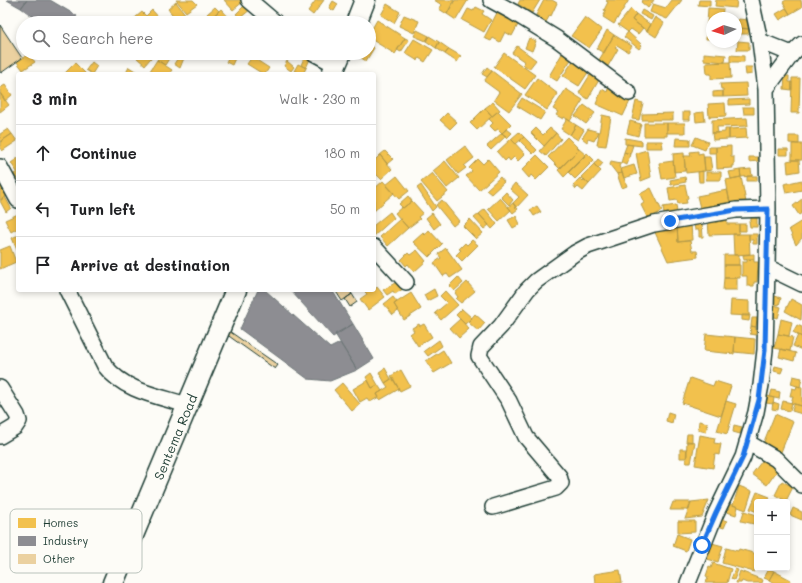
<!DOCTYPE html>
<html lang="en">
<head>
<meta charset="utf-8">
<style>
  :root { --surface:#fff; --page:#f2f2f2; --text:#202124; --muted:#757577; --line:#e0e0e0 }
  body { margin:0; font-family:Mali,sans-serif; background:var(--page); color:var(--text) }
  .controls { position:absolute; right:12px; bottom:12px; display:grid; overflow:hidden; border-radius:4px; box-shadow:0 2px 6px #0003 }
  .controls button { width:36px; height:36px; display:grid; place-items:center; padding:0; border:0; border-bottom:1px solid var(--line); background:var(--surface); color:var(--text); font:20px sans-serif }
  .compass { position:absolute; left:706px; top:12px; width:36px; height:36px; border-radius:50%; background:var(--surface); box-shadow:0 2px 6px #0003; rotate:266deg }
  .stop { position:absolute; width:12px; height:12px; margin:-9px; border:3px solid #1a73e8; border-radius:50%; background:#fff }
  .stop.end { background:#1a73e8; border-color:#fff; box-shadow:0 1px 4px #0008 }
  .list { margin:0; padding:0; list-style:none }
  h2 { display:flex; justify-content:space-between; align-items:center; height:52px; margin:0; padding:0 16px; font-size:17px }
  h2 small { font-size:13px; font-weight:400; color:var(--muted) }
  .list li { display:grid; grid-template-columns:26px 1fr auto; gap:12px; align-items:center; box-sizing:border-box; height:56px; padding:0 16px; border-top:1px solid var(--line) }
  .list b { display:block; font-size:15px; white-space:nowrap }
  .list em { font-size:13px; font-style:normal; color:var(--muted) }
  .icon { flex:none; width:22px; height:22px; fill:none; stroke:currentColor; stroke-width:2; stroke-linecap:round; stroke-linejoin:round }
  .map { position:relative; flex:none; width:802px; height:583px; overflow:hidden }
  .search { position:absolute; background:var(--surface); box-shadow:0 2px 6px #0003; left:16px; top:16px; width:360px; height:44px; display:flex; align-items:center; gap:10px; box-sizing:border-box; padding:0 14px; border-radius:22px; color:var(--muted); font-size:15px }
  .panel { position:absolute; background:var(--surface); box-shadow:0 2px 6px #0003; left:16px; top:72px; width:360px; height:220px; border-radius:4px }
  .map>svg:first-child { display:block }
  .homes { fill:#f2c14e; stroke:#b39946 }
  .industry { fill:#8d8d92; stroke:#6c7576 }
  .building { fill:#ebd1a0; stroke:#1f3d34 }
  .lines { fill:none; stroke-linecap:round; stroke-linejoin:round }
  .minor-casing { stroke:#1f3d34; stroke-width:18 }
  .major-casing { stroke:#1f3d34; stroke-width:23 }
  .minor { stroke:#fdfcf7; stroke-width:15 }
  .major { stroke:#fdfcf7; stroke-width:20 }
  .route { stroke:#1a73e8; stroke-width:5 }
  .labels { text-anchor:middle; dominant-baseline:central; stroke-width:4; stroke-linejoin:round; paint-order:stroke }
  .street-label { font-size:13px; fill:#1f3d34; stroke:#fdfcf7 }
  .key { fill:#fdfcf7; stroke:#bac3bc; stroke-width:1 }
  .key-label { font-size:11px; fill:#1f3d34 }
</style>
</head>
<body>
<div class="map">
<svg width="802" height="583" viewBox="0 0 802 583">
  <rect width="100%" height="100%" fill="#fdfcf7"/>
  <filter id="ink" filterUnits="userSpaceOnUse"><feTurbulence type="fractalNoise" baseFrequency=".025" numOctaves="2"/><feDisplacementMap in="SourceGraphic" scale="8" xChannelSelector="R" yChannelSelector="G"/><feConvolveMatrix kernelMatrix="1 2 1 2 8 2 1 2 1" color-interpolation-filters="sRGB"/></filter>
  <g filter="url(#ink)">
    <path class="homes" d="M176 0H193L197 4 186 12Z
      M224 0H243L244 1 233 10Z
      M316 0H324L313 15 308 11Z
      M434 0H454L447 14 439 9 442 5Z
      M455 0H468L456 20 447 14Z
      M520 0H540L532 13 518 4Z
      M544 0H552L557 3 551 16 550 15 546 22 536 15Z
      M607 0H629L614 24 603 17 606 11 604 10 608 2 606 1Z
      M643 0H654L648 8 641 2Z
      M672 0H682L667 19 650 12 653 4 666 8Z
      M699 0H710V6L698 5Z
      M716 0H737L736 8 715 6Z
      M786 0H801L802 7 790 14 783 2Z
      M333 1 338 4 334 11 329 8Z
      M176 2 189 19 184 23H179L168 9Z
      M246 4 251 9 240 18 236 14Z
      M387 4 400 12 394 23 381 15Z
      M215 7 219 11 211 18 207 14Z
      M476 7 484 11 482 14 491 20 484 32 462 20 468 9 473 11Z
      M500 7 520 21 512 36 505 32 500 42 493 38 491 41 484 38Z
      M708 8 723 9 722 18H712V39H706Z
      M786 8 790 14 780 20 776 14Z
      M221 9 234 23H208L207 22Z
      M631 9 636 14 632 20 643 28 638 34 631 29 628 32 618 25Z
      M152 10 163 22 162 23H129L142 12 146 16Z
      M642 10 653 16 651 20 640 14Z
      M636 14 651 25 647 31 632 20Z
      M404 15 419 21 414 33 399 26Z
      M585 17 602 30 589 48 571 36Z
      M655 17 664 23 656 37 647 31Z
      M738 19 749 20V29L737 28Z
      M377 20 405 38 395 54 369 38V34Z
      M741 28 749 29 748 34H740Z
      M417 30 429 36 426 41 414 36Z
      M607 30 614 35 604 53 597 49Z
      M628 32 642 45 639 49 624 37Z
      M614 35 632 46 628 52 617 45 615 47 618 49 608 66 599 60Z
      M429 36 439 42 436 48 426 41Z
      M405 38 409 40 401 52 397 50Z
      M529 38 536 41 532 51 525 48Z
      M414 39 433 50 425 62 419 58 418 61 405 53Z
      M738 41 749 42V50H737Z
      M439 42 449 49 445 54 436 48Z
      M369 45 374 48 366 61 355 54 356 53H369Z
      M517 46 536 60 529 69 523 64 525 62 512 53Z
      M449 49 461 56 457 62 445 54Z
      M563 52 572 58 557 81 549 76Z
      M141 53H155L145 65 137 58Z
      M162 53 170 57 165 65 157 60Z
      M181 53H186L180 68 174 64Z
      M504 53 535 75 525 89 494 67Z
      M704 53 726 55 725 62 704 60Z
      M29 54 35 62 23 70 17 62Z
      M230 54 236 56 232 65 226 62Z
      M730 55 744 56V62H730Z
      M305 56 310 59 306 68 301 65Z
      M252 57 269 68 265 74H263L247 64Z
      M157 60 172 70 169 74H155L150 71Z
      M287 61 294 67 291 71 284 66Z
      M573 61 577 64 578 62 589 71 579 86 563 76Z
      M92 62 97 66 92 74 86 70Z
      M730 62 731 78 711 79V74H707L706 63Z
      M75 63 86 74H64Z
      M298 64 306 68 303 74 294 71Z
      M129 67 140 74H127L126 73Z
      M487 67 492 71 487 77 482 74Z
      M745 67H752V74L746 75Z
      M492 71 522 94 509 111 494 100 499 92 484 81Z
      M590 75 599 80 588 99 579 93Z
      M785 76H789V82H792V90L784 89Z
      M537 78 558 94 547 110 525 95Z
      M792 78H800L799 113H791Z
      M746 83 747 96 723 97V89H721L720 84Z
      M5 85 12 95 5 101 0 93V88Z
      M609 86 631 99 623 116 596 104 602 89 607 92Z
      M566 89 583 100 570 121 564 117 563 119 556 115 558 112 553 109Z
      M723 91V97H713V92Z
      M0 93 9 105 0 112Z
      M522 98 545 112 540 120 517 106Z
      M749 99V104L729 105V100Z
      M636 101 643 103 639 120 632 119Z
      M493 102 500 110 492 116 485 108Z
      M725 103 726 116 709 117 708 104Z
      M584 105 595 113 586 124 575 116Z
      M743 107H754V114H744Z
      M485 108 492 116 477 130 470 123Z
      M498 111 511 124 502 133 498 129 495 131 490 126 493 123 489 119Z
      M683 112H690V120H683Z
      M704 112 705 121 696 122 695 113Z
      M447 113 457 122 450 129 440 120Z
      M673 113V120H642V114Z
      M602 115 611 117 606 146 597 145Z
      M747 118 748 126 717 127 718 133H712V120Z
      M567 119 576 125 570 135 561 129Z
      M630 121 641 124 638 136 627 133Z
      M644 123H667V136H644Z
      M667 123H685V133H667Z
      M576 125 584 130 578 140 570 135Z
      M536 128 543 135 550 128 556 133 544 146 531 133Z
      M746 128 747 138 729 139V129Z
      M8 129 12 134 0 142V134Z
      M507 129 512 133 507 138 502 133Z
      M588 129 599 132 594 141 588 139 587 142 582 138Z
      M725 129H729V139L713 140 712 133 725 132Z
      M519 132 524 137 516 144 511 139Z
      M502 133 506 136 491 150 487 146Z
      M556 133 561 139 546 156 540 151Z
      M12 134 17 141 2 151 0 148V142Z
      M789 136H799V144L789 143Z
      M524 137 537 150 533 154 520 141Z
      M567 137 579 149 560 169 548 157Z
      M696 137 708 142 705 150 692 145Z
      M625 138 642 141V146L625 144Z
      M676 138 690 139V146H675Z
      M511 139 525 154 518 161 514 157 510 161 508 158 505 161 497 152Z
      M646 141H662L663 148H646Z
      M627 144 633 145 630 154 624 152Z
      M792 144H802V160H792Z
      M465 146 474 158 464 166 466 168 458 174 447 160Z
      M731 146V157H734V166H732L733 168 717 169 716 147Z
      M709 147H716V153H709Z
      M579 149 586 155 564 177 558 170Z
      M779 149H788V155H779Z
      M647 150 651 177 641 181 636 153Z
      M385 151 393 159 387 164 380 155Z
      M698 151V154L703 153 705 171 686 173 684 156H691L690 152Z
      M624 152 630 154 627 165 621 163Z
      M587 153 594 160 575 179 568 172Z
      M684 153 685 171 674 172 673 154Z
      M380 155 392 169 381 179 374 172V161Z
      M537 155 549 167 536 180 531 175 529 178 522 170Z
      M704 157H710L712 170 705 171Z
      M749 157H758V161L749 162Z
      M18 158V180L14 174 17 172 11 163Z
      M478 159 483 164 488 159 499 172 479 190 466 176 472 171 469 168Z
      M598 159 603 163 598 169 594 164Z
      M792 160H799L800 171 788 173 787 161Z
      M445 161 459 178 447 188 433 171Z
      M611 161 621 163 619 166 622 173 617 174 610 165Z
      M673 161 675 177 662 179 659 163Z
      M594 164 601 171 589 184 581 177Z
      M634 165 637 174 624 178 621 169Z
      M751 169 752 176 741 177 740 170Z
      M740 170 741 177 731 179 729 172Z
      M703 171V182H699L698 172Z
      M706 172H721V180H706Z
      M432 173 448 192 437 201 421 182Z
      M622 173 627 186 622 188 617 174Z
      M397 176 409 191 399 199 386 185Z
      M747 176H757V181H747Z
      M500 177 504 182 491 194 486 190Z
      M685 177 686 182 671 185 670 180Z
      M741 177 746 202 730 204 726 180Z
      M580 178 583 181 584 179 589 184 583 191 578 187 576 189 573 185Z
      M802 180V190L786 193 784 184Z
      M383 181 394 193 374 211V189Z
      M0 183 7 196 0 200Z
      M515 183 528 195 516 208 513 203 519 197 510 189Z
      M421 185 436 207 432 211 417 188Z
      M685 185 688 198 686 199 687 203 678 204 677 200 670 201 668 188Z
      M651 188 662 211 648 219 641 205 644 203 640 194Z
      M727 190 730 202 700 208 697 196Z
      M506 192 513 200 509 205 501 197Z
      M408 196 412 201 403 208 399 204Z
      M5 197 11 208 6 212 0 201Z
      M500 198 511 210 499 221 488 209Z
      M802 199V213L799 215 793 206Z
      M442 200 459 221 453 226 436 205Z
      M412 201 423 213 418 217 420 219 408 228 395 213 402 207 403 208Z
      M513 203 518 209 513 213 508 207Z
      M676 205 677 212 664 214 663 207Z
      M537 206 541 212 534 216 530 210Z
      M485 209 497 224 492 229 479 214Z
      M390 212 394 218 374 236V225Z
      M432 213 440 224 434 229 426 218Z
      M18 214V228L11 232 5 220Z
      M479 214 489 225 484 229 474 218Z
      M516 216 520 224 513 228 508 220Z
      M751 217H757V227H750L749 221H751Z
      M400 219 408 228 388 246 380 237Z
      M470 219 483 233 476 239 463 226Z
      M708 220H727V224H739V234L709 235Z
      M802 221V238L796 245 789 229Z
      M691 223 692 240 678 242 677 224Z
      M702 223 703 237H699V230H695L694 224Z
      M677 224 678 242 690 241 692 251H697L698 257 668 261 653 228Z
      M739 224H746V231H739Z
      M429 230 442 244 429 257 413 242 423 233 425 235Z
      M733 234H749L750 254 734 255Z
      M749 234H757V244H753V240H749Z
      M16 236H18L17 250 12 238Z
      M472 240 478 245 462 261 456 255 461 250 459 249 465 243 467 245Z
      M10 246 16 262 0 269V250Z
      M446 248 462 270 450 278 447 274 443 276 434 263 441 258 438 254Z
      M417 250 426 261 414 272 408 264 406 266 401 260 408 253 410 255Z
      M754 254V259L744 260 743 255Z
      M724 255H739V265H724Z
      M747 259H754V262H758L757 282H754V286H747V276H742V262H747Z
      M724 265H740V278H724Z
      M458 277 463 283 454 291 449 286Z
      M724 278H737V290H723Z
      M400 280 406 287 395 294 393 291 387 295 383 290Z
      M467 282 475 291 461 303 456 299 458 297 455 293Z
      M377 287 385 297 368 310 360 299 367 294 365 292 367 290H374Z
      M434 289 437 296 427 301 424 295Z
      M445 291 458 305 441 320 435 313 447 303 440 296Z
      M411 293 421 309 404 320 394 304Z
      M775 296 781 298 779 305 772 303Z
      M393 297 397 302 394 304 398 311 393 315 384 304Z
      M791 299 802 305 801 320 785 311Z
      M731 300 749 301V316L730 315Z
      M774 305 781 307 778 318 771 316Z
      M462 309 472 318 465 324 456 315Z
      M475 314 485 323 478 331 468 322Z
      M742 315H750L749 321 742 320Z
      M752 318H757L756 327 751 326Z
      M460 319 469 329 459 338 450 328Z
      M781 319 792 322 789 336 778 334Z
      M419 324 420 326 424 324 432 337 418 346 410 334 414 331 412 328Z
      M797 325 802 327V337L793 332Z
      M751 326 756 327V335L750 334Z
      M706 334 735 337 734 354 704 351Z
      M778 334 793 337 790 351 774 348Z
      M798 335 802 337V350L793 346Z
      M735 337 755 339 754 354 734 352Z
      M439 340 442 346 428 356 424 351Z
      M781 349 796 353 794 361 779 357Z
      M443 350 451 363 434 373 426 361Z
      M775 366 783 368 781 373 774 371Z
      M385 368 391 379 385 383 379 372Z
      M401 370 410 386 400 391 391 376Z
      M371 373 378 385 372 388 366 377Z
      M793 376 802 378 800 387 791 384Z
      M393 378 399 389 380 400 377 394 388 387 385 383Z
      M690 378 713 386 715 381 731 386 721 416 682 403Z
      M368 380 372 388 378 385 382 391 377 394 379 397 370 402 367 398 360 402 353 389Z
      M342 383 360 404 352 411 334 390Z
      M797 386 802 387V406L791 403 793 396H790L792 388 796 389Z
      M772 390 780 392 779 399 770 397Z
      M768 396 774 398 773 404 766 403Z
      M726 401 736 404 727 434 717 431Z
      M783 401 792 403 790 411 781 409Z
      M773 402 779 404 778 410 772 409Z
      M794 404 802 406V414L792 411Z
      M668 412 674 414 672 423 666 421Z
      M775 414 793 422 781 452 763 444Z
      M699 421 708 423 706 432 698 430Z
      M734 425 742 427 740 434 733 432Z
      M687 434H692V442H686Z
      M700 435 715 438 714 443 721 444 719 455 715 454 713 468 695 465Z
      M687 441 695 442 691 463H686Z
      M680 449H687V458H680Z
      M765 457 779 468 767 485 752 474Z
      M782 481 793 487 786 501 775 495Z
      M739 486 752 491 746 510 733 505Z
      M757 492 770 497 768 502H757V512L750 509Z
      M709 500 702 517 685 519 691 502Z
      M673 502H691L689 510H670Z
      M730 504 738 507 736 515 727 512Z
      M793 508 802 512V520L790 515Z
      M744 511 757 515 754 524 741 521Z
      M721 519 727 521 724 528 718 526Z
      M678 521H695V532L678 533Z
      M677 534 690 539 686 551 673 546Z
      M712 543 723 546 718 562 707 559Z
      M726 548 738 551 739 549 757 554V560L754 572 722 563Z
      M713 563 731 569 727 583H706L708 577 706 576 709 567 711 568Z
      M735 569 738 570 734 580 731 579Z
      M769 569 774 571 769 580 764 578Z
      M620 570 622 583H595L594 574Z
      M740 571 763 580 762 583H747L742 581 741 583H736Z
      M774 571 791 580 789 583H775L769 580Z"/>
    <path class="industry" d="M7 0H27L21 8Z
      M27 0H50L77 16 71 23H42L21 8Z
      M258 290H265L330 348 340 343 357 370 330 381 308 379 240 329Z
      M290 290H332L353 324 333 337Z
      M353 324 374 359 357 370 335 334Z"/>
    <path class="building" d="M0 25 22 58 1 73 0 72Z
      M335 290H349L352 294 342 301Z
      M352 294 357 302 350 307 345 299Z
      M229 331 278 365 275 369 226 334Z"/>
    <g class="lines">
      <g class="minor-casing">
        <path id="minor" d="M249 0 276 23
          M491 0 513 12 557 39 629 93
          M760 41 792 54
          M314 53 336 65
          M766 89 792 54 802 44
          M0 167 18 200
          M374 247 406 282
          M767 267 802 284
          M67 290 105 366C124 391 158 396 187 405
          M0 388 17 415 19 421 15 427 0 436
          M747 442 776 459 802 485
          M493 507 556 488 561 483 559 476 526 437 509 401 479 356 481 347 501 326 527 290 536 281 575 253 588 246 654 224 736 210 768 209
          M688 583 716 513 743 457 756 412 761 385 765 350 767 267 768 209 766 89 760 41 751 0"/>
      </g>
      <g class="major-casing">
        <g id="major">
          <path d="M356 23 365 0"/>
          <path d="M332 74 341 53"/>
          <path id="s1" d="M113 583 236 290"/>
        </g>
      </g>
      <use href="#minor" class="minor"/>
      <use href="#major" class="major"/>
    </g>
  </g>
  <g class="lines" filter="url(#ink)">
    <path class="route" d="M670 221 736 210 768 209 765 350 759 400 743 457 716 513 702 545"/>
  </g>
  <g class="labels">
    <g class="street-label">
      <text stroke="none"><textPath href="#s1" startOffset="159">Sentema Road</textPath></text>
    </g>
  </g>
  <rect x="10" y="509" width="132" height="64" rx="6" class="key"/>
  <rect x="18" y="518" width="18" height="10" fill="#f2c14e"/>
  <rect x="18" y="536" width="18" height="10" fill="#8d8d92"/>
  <rect x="18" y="554" width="18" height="10" fill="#ebd1a0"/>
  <g class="key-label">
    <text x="43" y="527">Homes</text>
    <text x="43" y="545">Industry</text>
    <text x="43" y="563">Other</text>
  </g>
</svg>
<div class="controls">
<button>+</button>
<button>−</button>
</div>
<svg class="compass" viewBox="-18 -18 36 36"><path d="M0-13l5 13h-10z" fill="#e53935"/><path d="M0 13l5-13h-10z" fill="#757577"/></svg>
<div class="stop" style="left:702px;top:545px"></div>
<div class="stop end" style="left:670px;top:221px"></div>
<div class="search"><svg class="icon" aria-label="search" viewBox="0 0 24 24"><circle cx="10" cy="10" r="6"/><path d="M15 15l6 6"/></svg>Search here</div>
<section class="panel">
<h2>3 min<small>Walk · 230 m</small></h2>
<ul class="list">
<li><svg class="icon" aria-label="ahead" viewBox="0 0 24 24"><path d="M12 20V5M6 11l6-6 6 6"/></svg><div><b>Continue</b></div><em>180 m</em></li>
<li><svg class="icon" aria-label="left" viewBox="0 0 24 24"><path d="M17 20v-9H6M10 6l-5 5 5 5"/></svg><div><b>Turn left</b></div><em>50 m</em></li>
<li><svg class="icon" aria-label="arrive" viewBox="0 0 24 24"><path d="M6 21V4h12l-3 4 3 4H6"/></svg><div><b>Arrive at destination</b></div></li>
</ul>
</section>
</div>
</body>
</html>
